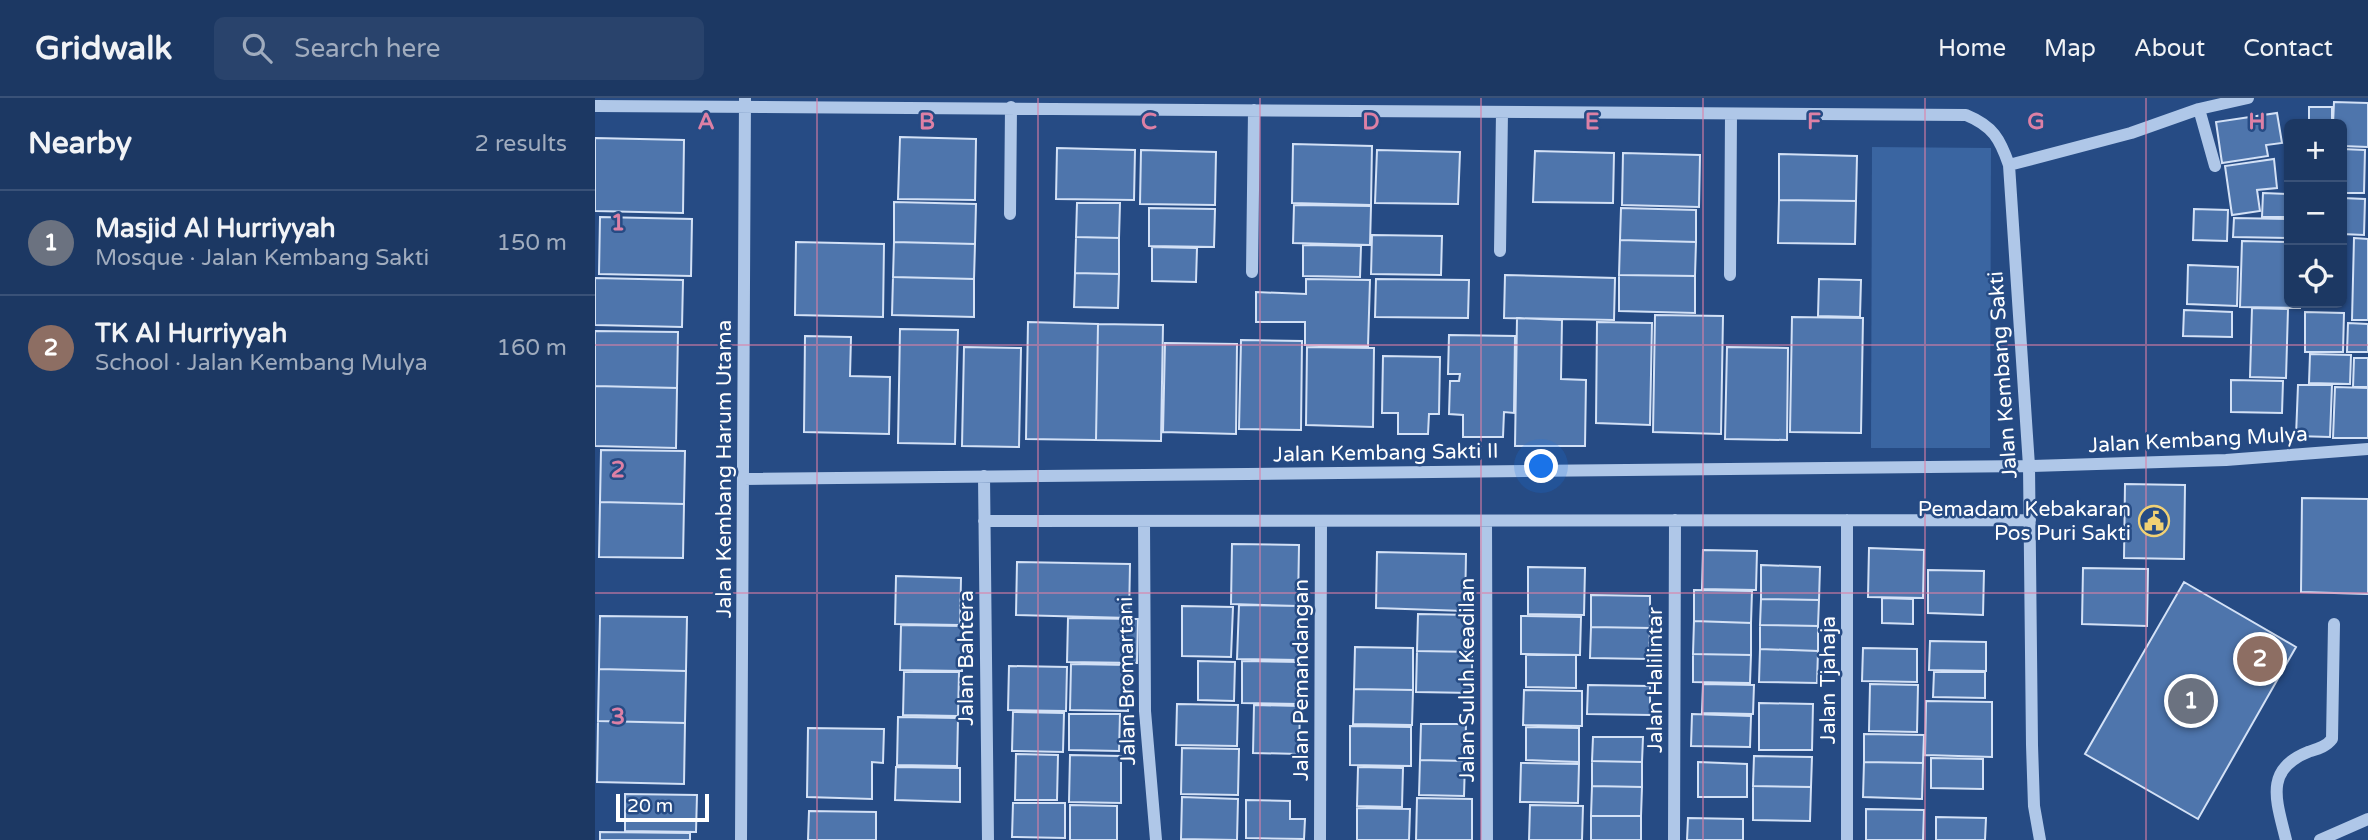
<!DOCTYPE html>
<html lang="en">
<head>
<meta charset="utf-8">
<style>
  :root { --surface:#1c3863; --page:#29436c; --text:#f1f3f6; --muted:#a0acbe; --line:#3a5278; --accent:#f1d174 }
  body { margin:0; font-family:"Varela Round",sans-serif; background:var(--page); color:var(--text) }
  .controls { position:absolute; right:21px; top:21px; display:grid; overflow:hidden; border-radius:10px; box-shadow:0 2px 5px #0004 }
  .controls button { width:63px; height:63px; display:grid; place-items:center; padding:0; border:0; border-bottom:2px solid var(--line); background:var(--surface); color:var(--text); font:35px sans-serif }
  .scale { position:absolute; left:21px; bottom:18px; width:93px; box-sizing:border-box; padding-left:7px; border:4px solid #fff; border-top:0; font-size:19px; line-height:24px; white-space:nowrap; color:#fff; -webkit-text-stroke:5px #264b84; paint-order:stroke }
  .you { position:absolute; left:947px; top:369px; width:24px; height:24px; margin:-18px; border:5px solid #fff; border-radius:50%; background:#1a73e8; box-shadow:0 0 0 10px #1a73e833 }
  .badge { display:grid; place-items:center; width:46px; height:46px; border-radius:50%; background:var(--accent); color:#fff; font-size:23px; font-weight:700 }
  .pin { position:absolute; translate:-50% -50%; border:4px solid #fff; box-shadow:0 2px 7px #0006 }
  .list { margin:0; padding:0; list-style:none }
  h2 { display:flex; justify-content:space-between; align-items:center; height:91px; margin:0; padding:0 28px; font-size:30px }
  h2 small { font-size:23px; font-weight:400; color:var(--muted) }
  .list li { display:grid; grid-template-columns:46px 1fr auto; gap:21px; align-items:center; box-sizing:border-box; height:105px; padding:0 28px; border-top:2px solid var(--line) }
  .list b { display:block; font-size:26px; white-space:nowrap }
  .list p { margin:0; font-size:23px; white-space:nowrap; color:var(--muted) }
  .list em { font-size:23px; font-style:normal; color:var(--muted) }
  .icon { flex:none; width:38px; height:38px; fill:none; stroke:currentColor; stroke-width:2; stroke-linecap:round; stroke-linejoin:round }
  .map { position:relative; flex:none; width:1773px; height:742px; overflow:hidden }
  header { display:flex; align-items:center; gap:42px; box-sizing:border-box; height:98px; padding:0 35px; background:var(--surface); border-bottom:2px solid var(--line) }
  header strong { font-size:33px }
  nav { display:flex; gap:38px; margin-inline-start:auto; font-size:24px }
  .search { width:490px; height:63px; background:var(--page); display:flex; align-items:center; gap:18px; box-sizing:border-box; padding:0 24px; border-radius:10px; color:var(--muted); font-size:26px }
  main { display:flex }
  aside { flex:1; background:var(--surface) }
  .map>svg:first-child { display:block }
  .green { fill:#3a65a1 }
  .building { fill:#4e75ac; stroke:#d3e1f6; stroke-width:2 }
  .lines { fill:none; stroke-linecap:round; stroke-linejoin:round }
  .minor { stroke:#afc7e8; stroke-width:12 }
  .grid { fill:none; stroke:#dd80a5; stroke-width:2; stroke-opacity:0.55 }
  .labels { text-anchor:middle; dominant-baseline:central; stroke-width:5; stroke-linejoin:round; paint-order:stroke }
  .street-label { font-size:21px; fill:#fff; stroke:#264b84 }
  .poi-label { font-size:21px; fill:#fff; stroke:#264b84; text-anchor:end }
  .grid-label { font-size:23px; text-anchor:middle; font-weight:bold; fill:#dd80a5; stroke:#264b84; stroke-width:5; stroke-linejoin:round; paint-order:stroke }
</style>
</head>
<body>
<header>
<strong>Gridwalk</strong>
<div class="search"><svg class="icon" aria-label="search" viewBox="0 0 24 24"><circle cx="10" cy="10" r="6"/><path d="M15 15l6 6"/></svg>Search here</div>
<nav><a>Home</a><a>Map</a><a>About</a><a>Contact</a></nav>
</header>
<main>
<aside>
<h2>Nearby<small>2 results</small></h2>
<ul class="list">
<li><span class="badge" style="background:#6b7280">1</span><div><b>Masjid Al Hurriyyah</b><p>Mosque · Jalan Kembang Sakti</p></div><em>150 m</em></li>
<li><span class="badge" style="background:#8d6e63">2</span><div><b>TK Al Hurriyyah</b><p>School · Jalan Kembang Mulya</p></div><em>160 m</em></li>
</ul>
</aside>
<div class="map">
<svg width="1773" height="742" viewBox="0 0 1773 742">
  <rect width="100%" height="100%" fill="#264b84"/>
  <path class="green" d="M1277 49 1396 50 1395 350H1276Z"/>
  <path class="building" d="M1739 4 1773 5V49L1747 48V26H1738Z
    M1714 9H1737V26H1714Z
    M1682 15 1687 45 1671 47 1673 58 1627 65 1621 24Z
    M305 39 381 41 380 102 303 101Z
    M0 40 89 42 88 115 0 113Z
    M698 46 777 48 776 107 697 105Z
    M462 50 540 52 539 102 461 101Z
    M1747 51 1770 52 1769 95H1747Z
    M546 52 621 54 620 107 545 106Z
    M782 52 865 54 863 106 780 105Z
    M940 53 1019 55 1018 105 938 104Z
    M1028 55 1105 57 1104 109 1027 107Z
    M1184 56 1262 58 1261 103 1184 102Z
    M1679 61 1682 90 1662 92 1665 113 1637 117 1630 68Z
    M1668 95 1694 96V119H1667Z
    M1747 100 1770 101 1769 137 1747 136Z
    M1184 102 1261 103 1260 146 1183 145Z
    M299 104 381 106 380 146 299 144Z
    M482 105H525L524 140 481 139Z
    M699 107 776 108 775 147 698 145Z
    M554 110 620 111 619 149 554 148Z
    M1026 110 1101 112V144L1025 142Z
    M1599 111 1633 112 1632 143 1598 142Z
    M5 119 97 121 96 178 4 176Z
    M1639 120 1694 121V140L1638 139Z
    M777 137 847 138 846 177 776 176Z
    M481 139 524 140V176L480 175Z
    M1759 140 1773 141V222H1757Z
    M1025 142 1101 144 1100 178 1024 177Z
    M1647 143 1694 144V205H1705V210L1645 209Z
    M201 144 289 146 288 219 200 217Z
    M299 144 380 146 379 181 298 179Z
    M708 147 766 148 765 179 708 178Z
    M557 149 602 150 601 184 557 183Z
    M1593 167 1643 169 1642 208 1592 206Z
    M480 175 524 176 523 210 479 209Z
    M910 177 1020 180 1019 222 909 220Z
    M1024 177 1100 178V215L1024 213Z
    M298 179 379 181V219L297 217Z
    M0 180 88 182 87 229 0 227Z
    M711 181 775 182 773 248 710 247V224H661V194L711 196Z
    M781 181 874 182 873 220 780 219Z
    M1224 181 1266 182 1265 219 1223 218Z
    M1657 210 1693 211 1691 280 1655 279Z
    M1589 212 1637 214V239L1588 238Z
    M1710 214 1749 215 1748 254H1710Z
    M1060 217 1128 218 1126 336 1058 334Z
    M1197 219 1268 220 1266 335 1195 334Z
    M922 220 967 222 966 281 991 282 990 348H920Z
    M433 224 503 226 501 342 431 341Z
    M1002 224 1057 225 1055 327 1001 325Z
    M1753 225 1773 226V254H1752Z
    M503 226 568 227 566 343 501 342Z
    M305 231 363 232 360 346 303 345Z
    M0 233 83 234 82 290 0 288Z
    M854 237 920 238 919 315 909 314 908 339H868V317L854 316 855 283H864L865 276H853Z
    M210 238 256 239 255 278 295 279 294 336 209 334Z
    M646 242 707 243 706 332 644 331Z
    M570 245 642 246 641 336 568 334Z
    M369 249 426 250 424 349 367 348Z
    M712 249 779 250 778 329 711 327Z
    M1132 249 1193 250 1192 342 1130 341Z
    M1715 256 1756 257 1755 286 1714 285Z
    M788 258 845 259 844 316H834L833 336H803V315H787Z
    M1759 260H1773V289H1758Z
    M1636 282 1688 283 1687 315 1636 314Z
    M1703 287H1737L1735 339 1701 338Z
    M0 288 82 290 81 350 0 348Z
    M1740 289 1773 290V340H1738Z
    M6 352 90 353 89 406 5 404Z
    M1530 386 1590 387 1589 461 1529 460Z
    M1707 400 1773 401V496L1706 494Z
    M5 404 89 406 88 460 4 459Z
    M637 446 704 447 703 508 636 506Z
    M1274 450 1329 452 1328 500 1273 499Z
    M1108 452 1162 453 1161 492 1107 491Z
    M782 454 871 456 870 513 781 510Z
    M422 464 535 466 534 520 421 517Z
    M1166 467 1225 469 1224 502 1166 501Z
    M933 469 990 470 989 517 933 516Z
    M1488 470 1553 471 1552 528 1487 526Z
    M1333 472 1389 473 1388 517 1333 515Z
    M301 478 366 480 365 527 300 526Z
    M1589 484 1701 549 1603 721 1490 656Z
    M1099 492 1157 493 1156 525 1099 523Z
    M996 497 1055 498V530L996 529Z
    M1287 500 1318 501V526L1287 525Z
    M1166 501 1224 502 1223 528 1165 527Z
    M644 507 705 508 704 562 642 561Z
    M587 508 638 509 636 559 587 558Z
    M823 516 878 517 877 554 822 553Z
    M5 518 92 519 91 573 4 571Z
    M926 518 986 519 985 557 926 556Z
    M473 520 543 521 542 565 472 564Z
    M1099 523 1156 525V557L1098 556Z
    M306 527 368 528 367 573 305 572Z
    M1165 527 1223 528V553L1165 551Z
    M996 529 1055 530 1054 561 995 560Z
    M1335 543 1391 544V573L1334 572Z
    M760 549 818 550V592L759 591Z
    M1268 550 1322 551V584L1267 583Z
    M1165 551 1223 553 1222 585 1164 584Z
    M822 553 877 554V595L821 594Z
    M1098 556 1156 557 1155 585 1098 584Z
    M931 557H981V590L931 589Z
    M603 563 640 564 639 603 603 602Z
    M647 563 706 564 705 606 647 605Z
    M476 566 534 567 533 613 475 612Z
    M414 568 472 569 471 613 413 612Z
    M4 571 91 573 90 625 3 623Z
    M309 574H364L363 618 308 617Z
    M1339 574H1390V600L1338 599Z
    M1108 586 1159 587 1158 616 1107 615Z
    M1275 586 1323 587 1322 634 1274 633Z
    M993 587 1055 588V617L992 616Z
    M759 591 818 592 817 627 758 626Z
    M929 592 987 593V628L928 627Z
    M1331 603 1397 604V659L1330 657Z
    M1164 605 1218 606 1217 652H1164Z
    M582 606 643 607 642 648 581 647Z
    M659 607 705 608 704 656 658 655Z
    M418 614 469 615 468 654 417 653Z
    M474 616H525L524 653 474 652Z
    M1097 616 1156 618 1155 649 1096 648Z
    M303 619 363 620 362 668 302 667Z
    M3 623 90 625 89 686 2 684Z
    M826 626H871L870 663 825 662Z
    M755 628 816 629V668L755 667Z
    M931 629 984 630V664L931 662Z
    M213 630 289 631 288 665 277 664V701L212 699Z
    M1269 636 1329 637 1328 665 1269 664Z
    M998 639H1048L1047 664 997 663Z
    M587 650 644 651 643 697 586 696Z
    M421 656 463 657 462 702H420Z
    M475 657 526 658V705L474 704Z
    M1159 658 1217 659 1216 689 1158 688Z
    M1336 660 1388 661V691L1336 690Z
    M825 662 870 663 869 698 824 697Z
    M997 663 1047 664V689L997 688Z
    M1103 664 1152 666V699H1103Z
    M1269 664 1328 665 1327 701 1268 699Z
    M926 665 984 666 983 705 925 704Z
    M301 669 365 670V704L300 702Z
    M763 669 808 670 807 709 762 708Z
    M997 688 1047 689 1046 718H996Z
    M1158 688 1216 689 1215 723 1158 722Z
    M30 696 102 697 101 734 30 733Z
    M587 699 643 701 642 742 586 741Z
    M822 700 877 701V742H821Z
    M651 702 695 703V721H710L709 741 651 740Z
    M418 705H470V740L417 739Z
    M475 707 522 708V742H475Z
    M935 707 988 708 987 742H934Z
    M762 710 815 711 814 742H762Z
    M1271 711 1329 712 1328 742H1271Z
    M214 713 281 714V742H213Z
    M996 718H1046V742H996Z
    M1341 719 1391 720 1390 742H1341Z
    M1093 720 1148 721V742H1092Z
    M5 734 95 735V742H5Z"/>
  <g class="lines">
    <path class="minor" d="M0 8 1371 17C1398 28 1405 41 1414 67L1434 368 1437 647 1439 708 1445 742
      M1604 11 1620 68
      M1414 67 1536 35 1604 11 1653 0
      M415 116 416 9
      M905 153 907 14
      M657 174 659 12
      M1135 177 1136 16
      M389 378 393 742
      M148 381 1434 368 1631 362 1773 351
      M1252 422V742
      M389 423 1435 422
      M549 423 550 613 561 742
      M891 423 892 742
      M146 742 150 0
      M725 742 726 423
      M1079 742 1080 422
      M1691 742C1682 704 1668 672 1713 654 1722 651 1731 649 1737 641L1739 526
      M1725 742 1773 721"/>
  </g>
  <path class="grid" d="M222 0V742M443 0V742M665 0V742M886 0V742M1108 0V742M1330 0V742M1551 0V742M0 247H1773M0 495H1773"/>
  <defs>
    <g id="civic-ring" transform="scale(1.575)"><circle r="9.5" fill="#264b84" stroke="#f1d174" stroke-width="1.5"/><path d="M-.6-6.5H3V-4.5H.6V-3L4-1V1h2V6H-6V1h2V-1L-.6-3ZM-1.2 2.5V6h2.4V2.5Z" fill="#f1d174"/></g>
  </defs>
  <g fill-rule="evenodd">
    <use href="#civic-ring" x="1559" y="423"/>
  </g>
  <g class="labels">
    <g class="street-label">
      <text transform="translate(1408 277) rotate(-94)">Jalan Kembang Sakti</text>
      <text transform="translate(1603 342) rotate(-3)">Jalan Kembang Mulya</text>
      <text transform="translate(791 355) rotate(-1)">Jalan Kembang Sakti II</text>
      <text transform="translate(129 371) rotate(-90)">Jalan Kembang Harum Utama</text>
      <text transform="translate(371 560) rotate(-90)">Jalan Bahtera</text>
      <text transform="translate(706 582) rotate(-90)">Jalan Pemandangan</text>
      <text transform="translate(872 582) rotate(-90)">Jalan Suluh Keadilan</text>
      <text transform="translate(1060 582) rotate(-90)">Jalan Halilintar</text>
      <text transform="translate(1233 582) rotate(-90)">Jalan Tjahaja</text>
      <text transform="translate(532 583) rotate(-91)">Jalan Bromartani</text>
    </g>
    <g class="poi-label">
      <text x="1536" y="411">Pemadam Kebakaran<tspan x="1536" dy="24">Pos Puri Sakti</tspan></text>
    </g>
  </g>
  <g class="grid-label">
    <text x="111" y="31">A</text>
    <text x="332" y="31">B</text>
    <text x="554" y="31">C</text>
    <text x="776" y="31">D</text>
    <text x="997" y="31">E</text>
    <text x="1219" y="31">F</text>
    <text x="1441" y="31">G</text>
    <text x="1662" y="31">H</text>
    <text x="23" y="132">1</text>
    <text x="23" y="379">2</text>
    <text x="23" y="626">3</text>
  </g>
</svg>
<div class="controls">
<button>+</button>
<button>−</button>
<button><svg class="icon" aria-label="locate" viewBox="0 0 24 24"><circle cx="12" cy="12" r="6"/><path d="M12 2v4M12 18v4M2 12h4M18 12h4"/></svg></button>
</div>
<div class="scale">20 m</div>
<div class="you"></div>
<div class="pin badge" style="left:1596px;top:603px;background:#6b7280">1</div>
<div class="pin badge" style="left:1665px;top:561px;background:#8d6e63">2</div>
</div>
</main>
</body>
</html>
